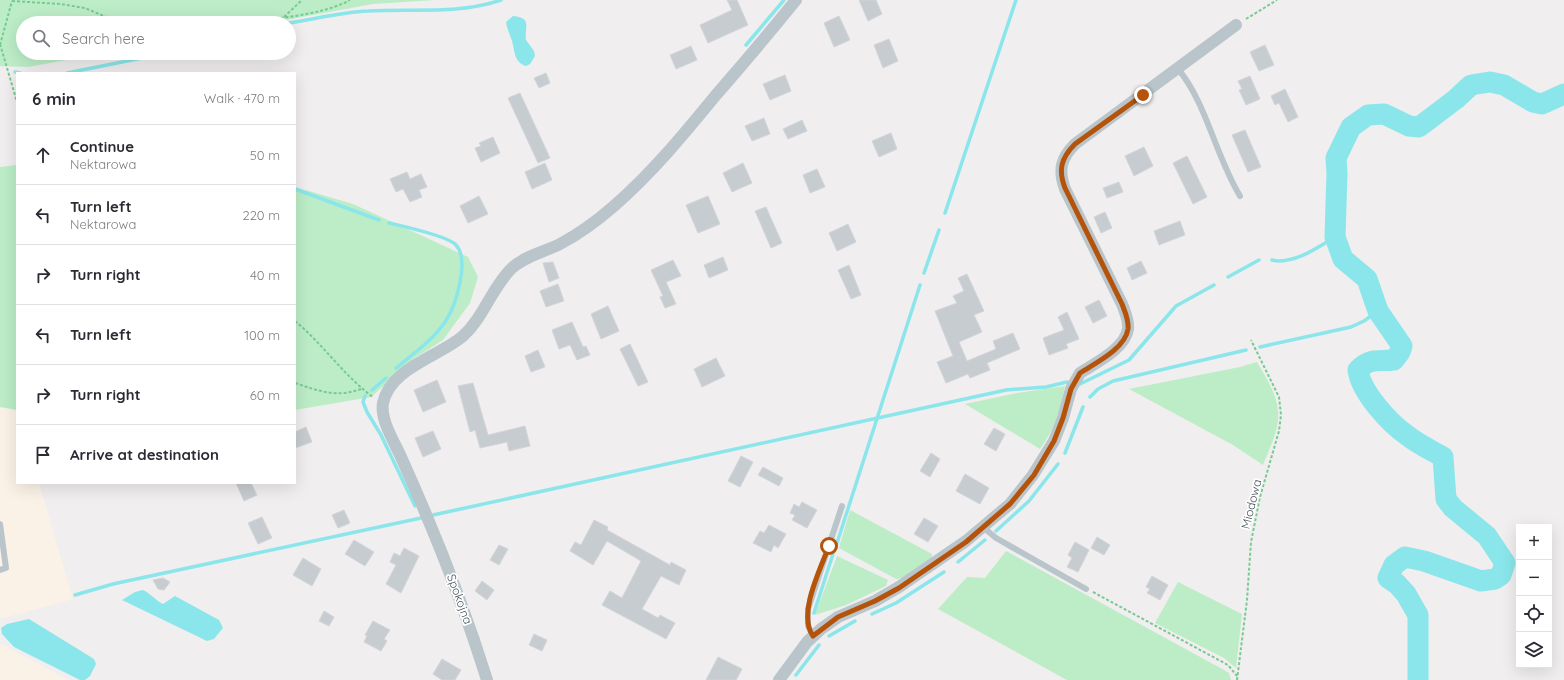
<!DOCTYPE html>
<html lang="en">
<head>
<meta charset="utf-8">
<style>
  :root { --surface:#fff; --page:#f7f7f7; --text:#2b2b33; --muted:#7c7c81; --line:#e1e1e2 }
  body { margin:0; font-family:Quicksand,sans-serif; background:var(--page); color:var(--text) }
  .controls { position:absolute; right:12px; bottom:12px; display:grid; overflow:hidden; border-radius:0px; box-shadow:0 4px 16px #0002 }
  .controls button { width:36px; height:36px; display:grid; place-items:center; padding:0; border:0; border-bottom:1px solid var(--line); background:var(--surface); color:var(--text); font:20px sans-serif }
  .stop { position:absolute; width:12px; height:12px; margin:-9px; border:3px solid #b45309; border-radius:50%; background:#fff }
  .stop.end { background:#b45309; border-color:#fff; box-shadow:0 1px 4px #0008 }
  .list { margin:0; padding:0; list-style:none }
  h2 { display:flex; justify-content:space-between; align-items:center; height:52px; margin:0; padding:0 16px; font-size:17px }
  h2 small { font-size:13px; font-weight:400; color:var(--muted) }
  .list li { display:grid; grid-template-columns:26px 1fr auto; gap:12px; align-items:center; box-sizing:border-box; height:60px; padding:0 16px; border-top:1px solid var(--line) }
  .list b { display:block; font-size:15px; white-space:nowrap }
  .list p { margin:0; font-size:13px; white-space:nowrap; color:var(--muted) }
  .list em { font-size:13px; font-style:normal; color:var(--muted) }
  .icon { flex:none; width:22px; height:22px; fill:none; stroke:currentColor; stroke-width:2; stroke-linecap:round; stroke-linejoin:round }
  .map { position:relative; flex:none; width:1564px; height:680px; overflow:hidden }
  .search { position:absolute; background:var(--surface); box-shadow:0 4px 16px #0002; left:16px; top:16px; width:280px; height:44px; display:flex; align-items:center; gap:10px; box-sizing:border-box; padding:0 14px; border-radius:22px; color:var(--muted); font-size:15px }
  .panel { position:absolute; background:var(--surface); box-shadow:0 4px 16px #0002; left:16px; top:72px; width:280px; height:412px; border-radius:0px }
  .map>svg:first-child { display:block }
  .commercial { fill:#fbf2e7 }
  .green { fill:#bcedc7 }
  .water { fill:#8ae6ea }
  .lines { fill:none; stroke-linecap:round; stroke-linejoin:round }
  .stream { stroke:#8ae6ea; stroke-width:3.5 }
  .river { stroke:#8ae6ea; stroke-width:21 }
  .building { fill:#c7ccd0; stroke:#d2d5d9 }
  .path { stroke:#75cb92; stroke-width:2; stroke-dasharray:3 2; stroke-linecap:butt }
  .lane { stroke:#b9c5cb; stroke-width:6 }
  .street { stroke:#b9c5cb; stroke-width:12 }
  .route { stroke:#b45309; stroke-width:5 }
  .labels { text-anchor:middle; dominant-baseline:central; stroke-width:3.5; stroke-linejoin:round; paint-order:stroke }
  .street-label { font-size:12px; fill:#46545b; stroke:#fff }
</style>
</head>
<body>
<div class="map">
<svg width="1564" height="680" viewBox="0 0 1564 680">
  <rect width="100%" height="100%" fill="#f0eeee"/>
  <path class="commercial" d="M0 407 17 410V483H39L73 599 0 619Z
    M0 643 68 680H0Z"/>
  <path class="green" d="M0 0H435L373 4 269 23H23V53H105L28 67 0 66Z
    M17 165V410L0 407V167Z
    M295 187 353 204 468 257 478 277 470 303 443 340 415 358 371 397 295 410Z
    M1257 362C1265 376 1277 394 1278 411 1280 429 1269 449 1263 465L1233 445 1129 389 1240 367Z
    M1065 386C1060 410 1055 429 1040 449L965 404 1017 393Z
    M850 510 932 554V559L904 578 896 579 839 548Z
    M1006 551 1224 670 1229 673 1231 680H1067L938 609 967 577 985 578Z
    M837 556 888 580 886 586 846 605 815 615Z
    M1178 582 1242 614 1236 668 1224 658 1155 623Z"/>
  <path class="water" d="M513 16C533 18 524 27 526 40L534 51 535 56 530 64 526 66C514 62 515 52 512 41 510 35 507 29 506 22Z
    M143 590C151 594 155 600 163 604L175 596 219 620 223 628 214 639 207 641 122 600 135 592Z
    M29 619 94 659 96 664 90 676 85 680H80L14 647 2 634 1 628 7 624Z"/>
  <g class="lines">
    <path class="stream" d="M289 23C315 19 342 12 368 11 413 8 457 15 501 0
      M746 45 784 0
      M15 72 20 73
      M67 73 167 53
      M295 189 379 220
      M945 213 1016 0
      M389 223C402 226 448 236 456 245 470 260 456 306 445 322 433 340 413 354 396 368
      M1272 260C1293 265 1317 248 1335 237
      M924 273 939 230
      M1228 277 1259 260
      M1260 347 1351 327 1364 321 1378 311
      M1080 384 1129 360 1176 306 1214 285
      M372 390 386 378
      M365 396 363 402 367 412 381 435 415 506
      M1090 397 1098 389 1113 381 1246 350
      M1065 453 1083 407
      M433 515 1006 390 1046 387 1067 382
      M996 531 1029 501 1058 464
      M836 546 920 285
      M958 562 985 540
      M75 595 113 584 421 518
      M814 613 833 554
      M872 614 896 603 944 572
      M829 636 855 621
      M796 675 819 645"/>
    <path class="river" d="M1418 680V615L1406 594 1397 584 1388 578 1394 565 1405 557 1424 561 1481 581 1495 579 1501 575 1505 563 1487 536 1453 508 1446 499 1443 457C1431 450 1418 444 1408 436 1389 423 1361 392 1358 370 1371 357 1378 362 1394 360L1400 352 1402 346 1378 311 1367 279 1343 259 1335 237 1337 173 1336 158 1351 127 1368 115 1384 114 1409 126 1419 127 1456 99 1471 85 1490 82 1504 85 1533 102 1542 104 1564 94"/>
  </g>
  <path class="building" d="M727 0H737L748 25 708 43 700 25 732 10Z
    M859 0H876L882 14 868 21Z
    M839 16 850 40 834 47 824 23Z
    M889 39 898 61 883 68 874 45Z
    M1265 45 1274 65 1259 71 1250 52Z
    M691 46 697 60 676 69 670 55Z
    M546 73 550 83 539 88 534 78Z
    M785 75 791 91 770 100 763 84Z
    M1250 76 1260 99 1246 105 1239 90 1242 89 1238 81Z
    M1285 89 1298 117 1288 122 1279 103 1275 105 1271 96Z
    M520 93 550 158 538 163 508 98Z
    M764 118 770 134 752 141 745 126Z
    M802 120 807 131 788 139 783 129Z
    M1245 130 1261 167 1248 172 1232 135Z
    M891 133 897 149 879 157 872 141Z
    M493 137 500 153 481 162 475 148 481 146 479 143Z
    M1144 147 1153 166 1134 176 1125 156Z
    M1187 156 1207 197 1193 204 1173 163Z
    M545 163 552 180 532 189 525 172Z
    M743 163 752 183 732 192 723 173Z
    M817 169 825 187 810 193 803 175Z
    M407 172 410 179 421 174 427 187 419 190 422 197 410 202 403 189 396 192 390 179Z
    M1119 182 1123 192 1107 198 1103 188Z
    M479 196 488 214 468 223 460 206Z
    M708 196 720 224 698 233 686 205Z
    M766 207 782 243 771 248 755 211Z
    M1105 212 1112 228 1101 233 1094 217Z
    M1180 221 1185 235 1159 245 1154 231Z
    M848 224 856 242 837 251 829 233Z
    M723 257 728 270 709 278 704 265Z
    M673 260 681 276 666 282 676 304 665 308 660 297 663 296 651 270Z
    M1141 261 1147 273 1132 280 1127 268Z
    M553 262 559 278 549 282 543 263Z
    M849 265 861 295 851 299 838 270Z
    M967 274 984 311 974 315 982 332 959 342 967 361 996 349 993 341 1013 333 1020 349 987 363 990 370 970 378 968 374 946 383 937 362 953 356 935 311 957 303 953 296 964 291 958 278Z
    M558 284 564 301 546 307 540 291Z
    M1099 300 1107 316 1093 323 1085 307Z
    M608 306 619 331 601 339 591 314Z
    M1067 312 1079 339 1066 344 1068 348 1049 355 1043 338 1064 330 1058 317Z
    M572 322 583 347 586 346 590 355 577 360 570 345 559 349 552 330Z
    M630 344 648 382 638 386 620 349Z
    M538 350 545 367 531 372 525 356Z
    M716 358 725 376 702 387 694 369Z
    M437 380 446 402 423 412 414 390Z
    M473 383 488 435 525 426 530 446 509 451 507 442 480 448 475 430 470 432 458 386Z
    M306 427 312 442 295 448V432Z
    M994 428 1005 434 996 451 984 444Z
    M433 431 441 449 423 457 415 438Z
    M931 453 940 459 930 477 920 471Z
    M741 456 753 462 740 487 728 481Z
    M763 467 783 478 779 486 758 475Z
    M965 474 989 488 980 504 956 491Z
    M236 483H251L257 495 244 501Z
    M802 502 817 510 807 528 792 520 795 515 790 513 794 504 799 507Z
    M344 510 350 523 338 528 332 515Z
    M262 517 272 538 258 544 248 523Z
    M924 518 938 526 928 542 914 534Z
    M594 520 608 527 607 530 670 565 671 562 686 570 679 585 661 576 642 609 658 618 660 615 675 623 666 639 602 605 610 591 622 598 641 561 607 541 593 565 570 551 575 542 581 545Z
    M769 525 786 534 778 548 774 545 771 552 753 543 760 531 764 533Z
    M1097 537 1110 545 1104 555 1091 548Z
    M354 540 374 552 365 566 345 554Z
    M1075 542 1089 550 1078 572 1067 567 1072 558 1068 555Z
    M499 545 508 549 499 565 490 560Z
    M404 548 419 556 401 593 386 584 396 565 390 562 394 553 400 556Z
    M303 558 321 569 312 586 293 575Z
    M1152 576 1168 585 1160 600 1147 593 1150 589 1146 587Z
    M163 578 170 582 164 590 158 589 153 580Z
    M482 581 494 590 487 600 475 591Z
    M324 611 334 617 329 626 319 621Z
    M373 621 390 630 384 639 387 641 381 651 364 642 367 636 365 635Z
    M534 634 547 640 542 651 529 645Z
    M718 657 742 669 736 680H706Z
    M442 659 461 670 455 680H442L433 674Z"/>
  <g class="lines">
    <path class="path" d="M12 1 60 4 85 8 120 23
      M284 17 302 0
      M1246 19 1277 0
      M246 23C277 18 323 15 350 0
      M0 44 17 102
      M0 45 12 1
      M295 321C323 344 344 376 373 397
      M295 383C319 391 336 398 361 389
      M1093 592 1228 665 1237 676
      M1237 680 1247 600 1251 542 1260 497 1279 431 1281 415 1279 397 1251 340"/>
    <path class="lane" d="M1178 69C1206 102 1216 157 1240 196
      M0 524 6 568 0 570
      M984 528 996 538 1086 589
      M813 636 808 626V609L842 506"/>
    <path class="street" d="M487 680C463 603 434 530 401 457 394 441 380 420 383 403 390 368 440 356 463 336 484 317 492 287 512 268 525 256 544 252 560 244 579 234 598 220 614 206 652 173 684 134 716 95 743 64 770 32 796 0
      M779 680 807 642 821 629 838 617 875 601 899 587 966 541 1010 504 1033 475 1054 441 1063 418 1071 389 1080 373C1095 363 1125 349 1128 329 1129 320 1125 312 1122 304L1065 189C1058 170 1061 158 1075 144L1236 25"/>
  </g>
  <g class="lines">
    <path class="route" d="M829 546C821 568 797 614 813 636L838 617 875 601 899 588 966 542 1010 504 1034 475 1054 441 1063 418 1071 389 1080 373C1095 363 1125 349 1128 329 1129 320 1125 312 1122 304L1065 188C1058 170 1061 158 1075 144L1143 95"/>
  </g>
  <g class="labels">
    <g class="street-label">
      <text transform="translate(1251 504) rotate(-76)">Miodowa</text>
      <text transform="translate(460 599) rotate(70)">Spokojna</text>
    </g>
  </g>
</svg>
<div class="controls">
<button>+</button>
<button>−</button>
<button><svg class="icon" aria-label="locate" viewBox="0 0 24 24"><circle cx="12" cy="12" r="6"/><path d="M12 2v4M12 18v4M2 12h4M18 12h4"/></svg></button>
<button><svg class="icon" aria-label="layers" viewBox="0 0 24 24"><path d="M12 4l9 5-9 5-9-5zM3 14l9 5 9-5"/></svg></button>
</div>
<div class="stop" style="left:829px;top:546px"></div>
<div class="stop end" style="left:1143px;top:95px"></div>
<div class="search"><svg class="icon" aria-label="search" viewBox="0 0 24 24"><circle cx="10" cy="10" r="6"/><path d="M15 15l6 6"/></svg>Search here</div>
<section class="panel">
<h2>6 min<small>Walk · 470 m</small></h2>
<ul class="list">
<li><svg class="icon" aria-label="ahead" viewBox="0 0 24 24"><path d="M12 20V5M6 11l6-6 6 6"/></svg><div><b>Continue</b><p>Nektarowa</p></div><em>50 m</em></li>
<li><svg class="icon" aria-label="left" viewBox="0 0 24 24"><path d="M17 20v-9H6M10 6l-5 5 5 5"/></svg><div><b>Turn left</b><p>Nektarowa</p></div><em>220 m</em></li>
<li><svg class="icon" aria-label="right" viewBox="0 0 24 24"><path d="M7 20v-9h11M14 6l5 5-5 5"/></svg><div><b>Turn right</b></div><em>40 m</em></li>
<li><svg class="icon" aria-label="left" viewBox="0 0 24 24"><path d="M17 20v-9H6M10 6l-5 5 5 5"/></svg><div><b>Turn left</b></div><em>100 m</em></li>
<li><svg class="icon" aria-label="right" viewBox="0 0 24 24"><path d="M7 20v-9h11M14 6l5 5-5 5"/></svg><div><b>Turn right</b></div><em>60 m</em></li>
<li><svg class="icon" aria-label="arrive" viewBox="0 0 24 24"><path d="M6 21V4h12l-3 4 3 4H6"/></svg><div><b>Arrive at destination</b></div></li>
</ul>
</section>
</div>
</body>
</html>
